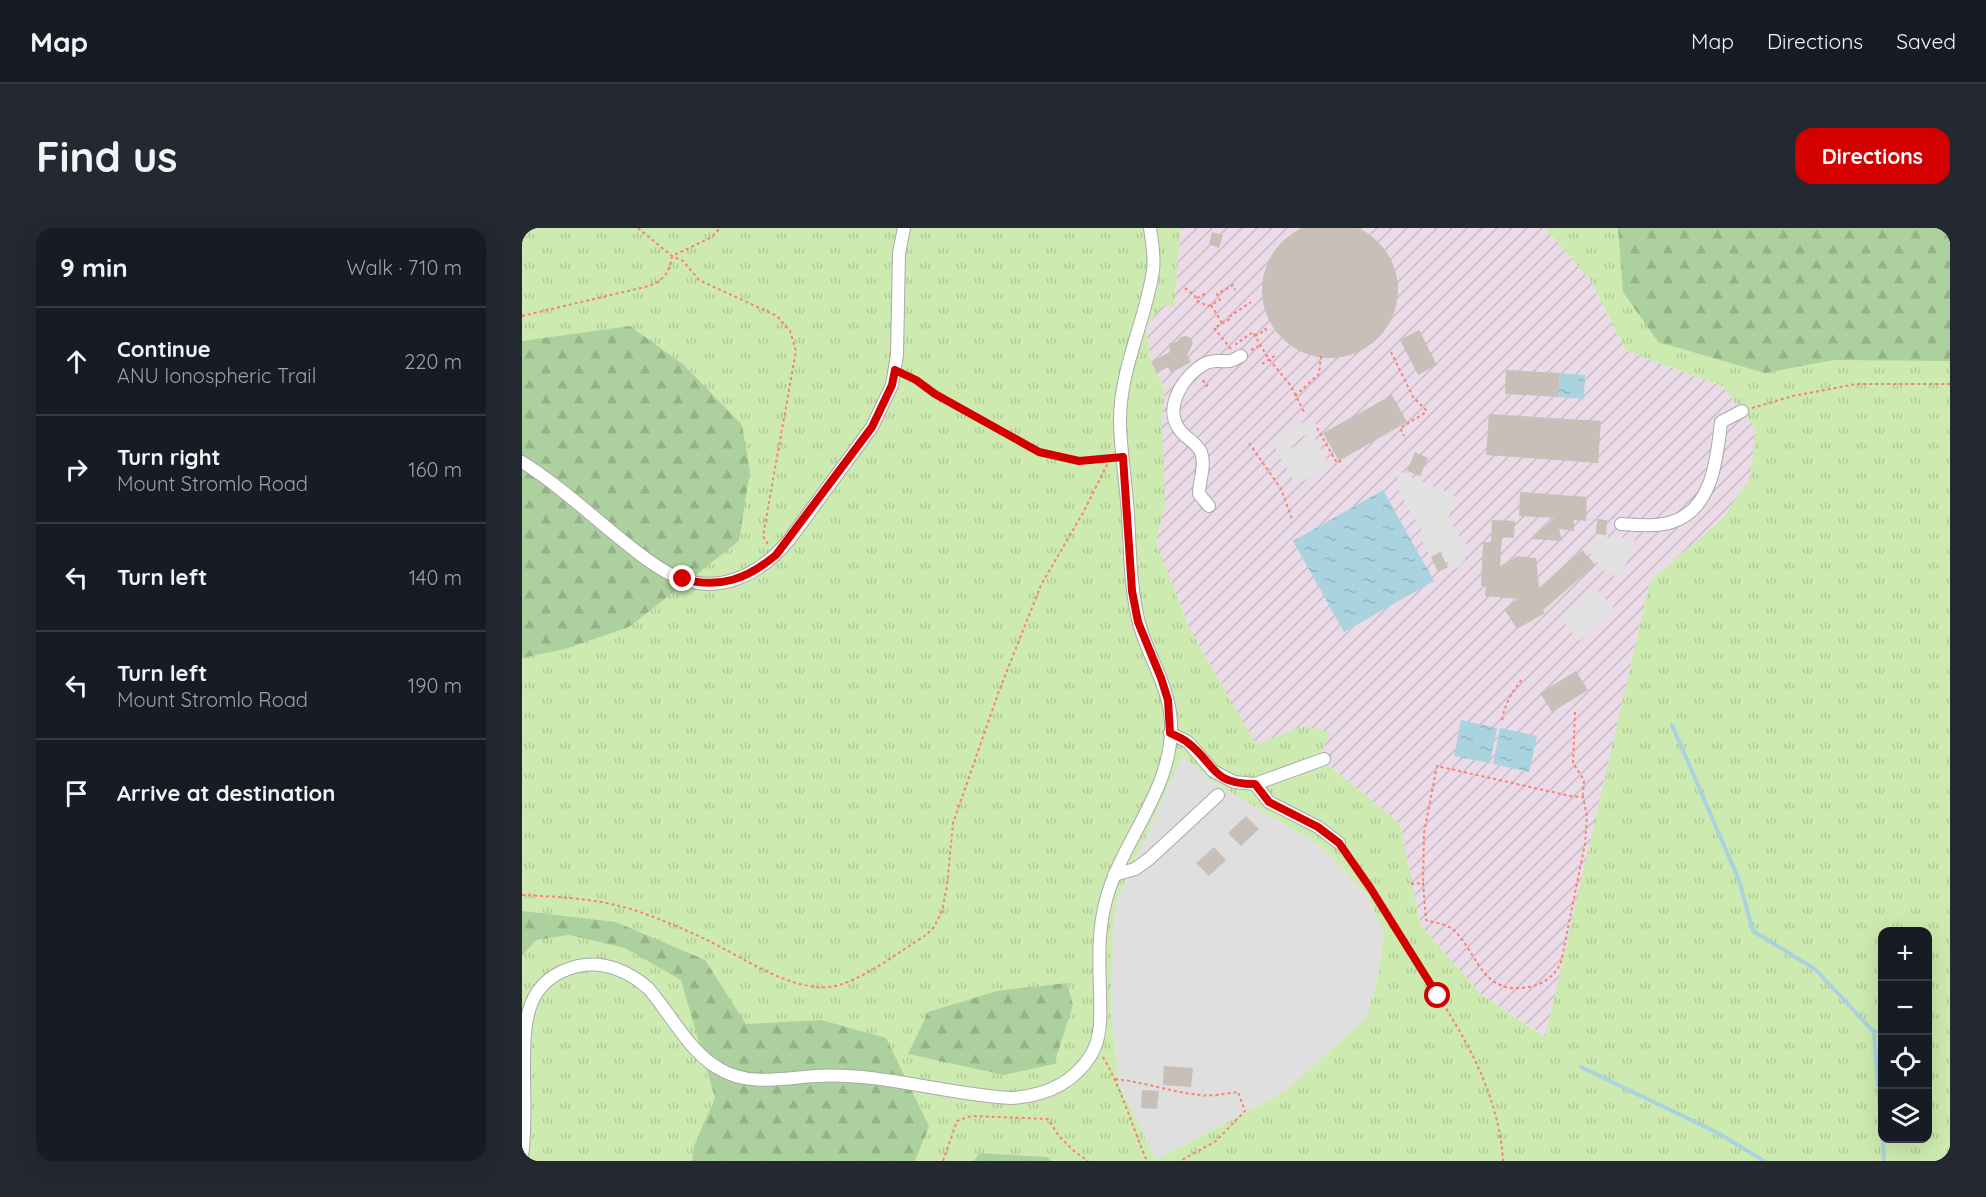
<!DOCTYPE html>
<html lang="en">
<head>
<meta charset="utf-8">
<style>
  :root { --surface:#171b24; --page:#242831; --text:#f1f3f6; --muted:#9ea1a6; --line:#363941; --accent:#d40000 }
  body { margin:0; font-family:Quicksand,sans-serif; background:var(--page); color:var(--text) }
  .controls { position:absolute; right:18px; bottom:18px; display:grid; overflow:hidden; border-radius:12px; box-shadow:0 6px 24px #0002 }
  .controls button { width:54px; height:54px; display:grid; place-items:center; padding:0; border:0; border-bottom:2px solid var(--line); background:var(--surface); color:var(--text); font:30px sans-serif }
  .stop { position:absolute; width:18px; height:18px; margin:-14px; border:4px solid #d40000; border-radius:50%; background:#fff }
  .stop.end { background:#d40000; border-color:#fff; box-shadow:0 2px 6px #0008 }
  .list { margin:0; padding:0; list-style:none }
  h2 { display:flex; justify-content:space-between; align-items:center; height:78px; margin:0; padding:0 24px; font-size:26px }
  h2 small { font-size:20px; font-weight:400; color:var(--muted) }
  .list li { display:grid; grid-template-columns:39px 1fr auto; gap:18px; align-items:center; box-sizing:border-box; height:108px; padding:0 24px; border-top:2px solid var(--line) }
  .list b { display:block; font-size:22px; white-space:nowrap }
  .list p { margin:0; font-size:20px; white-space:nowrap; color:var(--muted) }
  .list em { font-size:20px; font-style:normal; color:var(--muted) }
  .icon { flex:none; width:33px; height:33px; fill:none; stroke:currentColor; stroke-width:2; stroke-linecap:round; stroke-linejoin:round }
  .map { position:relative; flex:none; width:1428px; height:933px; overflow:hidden; border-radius:18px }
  header { display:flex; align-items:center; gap:36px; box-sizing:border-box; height:84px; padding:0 30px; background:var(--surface); border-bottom:2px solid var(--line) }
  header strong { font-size:28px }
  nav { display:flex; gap:33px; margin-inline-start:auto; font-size:21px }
  .intro { display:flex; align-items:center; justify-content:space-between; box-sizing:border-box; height:144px; padding:0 36px }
  h1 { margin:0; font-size:42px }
  .button { padding:15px 27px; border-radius:18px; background:var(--accent); color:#fff; font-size:21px; font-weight:700 }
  main { display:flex; gap:36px; padding:0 36px }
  aside { flex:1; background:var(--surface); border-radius:18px; box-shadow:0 6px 24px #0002 }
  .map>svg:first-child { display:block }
  .residential { fill:#e0dfdf }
  .industrial { fill:url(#industrial-furrows) }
  .grass { fill:url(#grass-tufts); fill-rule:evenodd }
  .forest { fill:url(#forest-firs) }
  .parking { fill:#e2e2e2 }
  .water { fill:url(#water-ripples) }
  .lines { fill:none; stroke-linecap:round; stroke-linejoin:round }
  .stream { stroke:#aad3df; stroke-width:4 }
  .building { fill:#c7bfb8 }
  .minor-casing { stroke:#a9a9a9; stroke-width:14 }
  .path { stroke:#fa8072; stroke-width:2; stroke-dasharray:3 3; stroke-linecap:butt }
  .minor { stroke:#fff; stroke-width:12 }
  .route { stroke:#d40000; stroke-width:8 }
</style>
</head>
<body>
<header>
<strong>Map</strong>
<nav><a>Map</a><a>Directions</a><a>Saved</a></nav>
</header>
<div class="intro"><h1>Find us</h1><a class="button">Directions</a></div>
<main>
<aside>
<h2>9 min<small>Walk · 710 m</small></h2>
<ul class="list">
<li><svg class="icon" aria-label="ahead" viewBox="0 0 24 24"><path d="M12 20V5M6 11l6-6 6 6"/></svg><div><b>Continue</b><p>ANU Ionospheric Trail</p></div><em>220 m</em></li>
<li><svg class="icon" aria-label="right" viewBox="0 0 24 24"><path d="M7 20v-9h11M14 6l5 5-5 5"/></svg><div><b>Turn right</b><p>Mount Stromlo Road</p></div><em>160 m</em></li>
<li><svg class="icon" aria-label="left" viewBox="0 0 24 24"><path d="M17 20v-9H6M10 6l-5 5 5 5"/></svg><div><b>Turn left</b></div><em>140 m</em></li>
<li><svg class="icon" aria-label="left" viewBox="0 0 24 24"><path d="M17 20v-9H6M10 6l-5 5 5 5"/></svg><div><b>Turn left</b><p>Mount Stromlo Road</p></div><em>190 m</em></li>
<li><svg class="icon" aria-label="arrive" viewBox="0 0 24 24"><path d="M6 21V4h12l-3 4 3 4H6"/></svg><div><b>Arrive at destination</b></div></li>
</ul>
</aside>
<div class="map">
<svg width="1428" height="933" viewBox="0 0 1428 933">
  <defs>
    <pattern id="industrial-furrows" width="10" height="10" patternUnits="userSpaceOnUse" patternTransform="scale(1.5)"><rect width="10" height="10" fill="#ebdbe8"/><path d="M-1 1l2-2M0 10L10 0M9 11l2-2" fill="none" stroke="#c9bcc7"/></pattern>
    <pattern id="grass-tufts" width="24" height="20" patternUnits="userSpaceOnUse" patternTransform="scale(1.5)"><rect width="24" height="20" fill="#cdebb0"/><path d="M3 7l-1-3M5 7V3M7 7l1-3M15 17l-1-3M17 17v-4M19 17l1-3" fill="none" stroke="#b0c997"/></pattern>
    <pattern id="forest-firs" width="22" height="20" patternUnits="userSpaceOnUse" patternTransform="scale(1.5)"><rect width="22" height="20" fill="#add19e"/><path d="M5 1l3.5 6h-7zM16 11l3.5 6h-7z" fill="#95b388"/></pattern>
    <pattern id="water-ripples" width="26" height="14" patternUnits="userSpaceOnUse" patternTransform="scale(1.5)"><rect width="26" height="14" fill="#aad3df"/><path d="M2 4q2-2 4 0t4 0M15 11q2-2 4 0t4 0" fill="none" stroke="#92b5bf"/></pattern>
  </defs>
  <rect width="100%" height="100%" fill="#f2efe9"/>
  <path class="residential" d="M660 528 693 555 799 618 846 667 862 705 857 744 844 790 762 864 634 932 597 856 589 783 591 705 595 672Z"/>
  <path class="industrial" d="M659 0H1023L1069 53 1104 123 1200 158 1234 201 1228 249 1202 289 1128 353 1024 809 960 767 899 698 878 596 805 536 783 498 734 517 668 402 634 314 639 288 640 194 643 162 629 134 624 98 640 77 652 78Z"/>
  <path class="grass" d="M0 0H659L652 78 640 77 624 99 629 134 643 162 640 194 643 275 634 314 668 402 734 516 783 498 808 504 799 525 805 536 878 596 899 698 960 767 1023 809 1128 353 1202 289 1228 249 1234 201 1200 158 1104 123 1069 53 1023 0H1428V933H0ZM660 528 693 555 799 618 846 667 862 705 857 744 844 790 762 864 634 932 597 856 589 783 591 705 595 672ZM1360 704H1406V910H1360Z"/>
  <path class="forest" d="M1096 0H1428V133L1312 132 1243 145 1136 114 1101 64Z
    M108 98 162 137 220 197 228 243 217 313 107 399 43 421 0 430V113Z
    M0 683 94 694 183 732 224 796 299 792 364 810 407 898 393 933H170L172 918 193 870 159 752 103 720 47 707 14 712 0 728Z
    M545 755 551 777 532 836 482 847 386 826 406 784 475 763Z
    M457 925 526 929 529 933H452Z"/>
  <path class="parking" d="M790 189 796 200 762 219 764 223 792 208 808 238 774 257 749 212Z
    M878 244 933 268 926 291 944 317 943 332 937 339 930 342 918 320 907 325 899 311 903 309 873 256Z
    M1074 309 1104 310 1113 312 1103 338 1094 349 1088 343 1084 345 1068 325Z
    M1074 360 1093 382 1057 413 1038 391Z"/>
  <path class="water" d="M1038 145 1063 147 1062 171 1036 169Z
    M861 262 912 353 822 404 771 313Z
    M939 492 975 500 968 535 932 528Z
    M978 500 1015 508 1007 544 971 536Z"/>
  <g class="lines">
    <path class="stream" d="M1150 497 1217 652 1231 703 1293 741 1352 804 1360 910
      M1059 839 1196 905 1242 933
      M1361 910 1362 933"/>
  </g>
  <path class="building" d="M740 62a68 68 0 1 1 136 0a68 68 0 1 1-136 0Z
    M690 4 701 7 697 20 687 16Z
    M897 102 915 137 896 147 878 112Z
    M664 108 669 110 671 115 665 127 669 134 649 145 646 139 635 145 629 134 648 124 647 115 654 114 659 109Z
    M984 142 1038 145 1036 169 983 166Z
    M870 167 885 194 817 233 801 205Z
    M967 186 1079 193 1076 235 964 227Z
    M893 224 906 230 898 248 885 243Z
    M998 264 1065 269 1064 293 1052 292V303L1037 301 1040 313 1009 311 1032 290 997 288Z
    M1075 291 1085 292 1084 307 1074 306Z
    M970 292 993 293 992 310 980 309 978 338 996 328 1014 330 1017 360 1060 322 1073 337 1021 382 1023 385 995 401 982 381 997 371 963 368 964 358H959L961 314H969Z
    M918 324 926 339 916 344 909 329Z
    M1054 443 1066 462 1030 484 1018 465Z
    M724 588 737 601 719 618 706 605Z
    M692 619 704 632 687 648 674 635Z
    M642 838 671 840 669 859 641 857Z
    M620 862 637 863 635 881 619 880Z"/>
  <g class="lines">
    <g class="minor-casing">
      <path id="minor" d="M0 234C32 254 61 280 90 304 109 319 128 336 150 347 195 369 238 347 267 312L350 199 370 157 375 127 377 25 382 0
        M687 278 677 266C677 252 684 238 679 224 674 214 663 210 657 201 641 178 663 146 684 135 693 131 698 134 707 133 711 133 716 129 719 128
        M1099 296C1115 297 1134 299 1150 294 1191 281 1195 229 1199 194L1220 183
        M648 505 666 514 691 543 712 554 733 556 802 531
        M733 556 747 574 796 599 817 615
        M592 647 613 641 627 631 696 567
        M0 929C4 900 2 870 2 841 2 795 2 751 56 738 82 732 108 744 127 761 148 786 168 824 196 840 226 859 261 850 294 848 360 844 424 867 489 870 523 868 551 856 569 827 581 807 578 784 578 762 577 733 576 704 583 676 598 613 652 562 649 494 647 456 624 426 616 391 608 356 608 321 606 286 604 256 599 226 598 196 597 142 623 95 631 43 633 29 630 14 628 0"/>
    </g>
    <path class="path" d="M116 0 150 28 161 33 177 52 255 88 268 103 274 123 272 134 241 308 247 318
      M663 60 673 68 675 73 686 78 689 77
      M675 70 684 65
      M0 88 127 58C142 52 148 44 150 28L190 9 198 0
      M700 95 689 77 698 72 695 66 711 57 713 62
      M733 108 744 102 743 100
      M715 117 714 116 731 104 746 130 769 158 783 186
      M709 121 692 100 708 91 707 89 729 74
      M729 122 739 117
      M869 124 891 169 904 182 903 185 878 200 882 208
      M740 136 754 127
      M383 147 517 224 557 233 587 231
      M681 152 684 158 687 156 686 155
      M773 168 797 146 799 128
      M1230 180 1271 168 1334 156H1428
      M795 200 815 235 820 232
      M727 215 759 261 770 291
      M1053 484 1051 535 1062 552 1061 568
      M980 492C983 475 990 464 1001 450
      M824 624C846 651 862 682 880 712 924 781 976 849 981 933
      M889 656 901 655 904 692C914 695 927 696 934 704 958 731 961 767 1007 759 1022 756 1033 748 1039 734L1063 616 1065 588 1061 569 1048 568 915 538 902 605 901 655
      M0 667C42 669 86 671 126 687 146 694 166 703 185 712 220 729 268 763 308 759 335 756 380 722 404 707L412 699 420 683 425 658 431 595 477 463 519 357 562 283 588 231
      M581 829C600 861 610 899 625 933
      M593 851C622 854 649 864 678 867 690 869 704 865 716 864L723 883 694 913 658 933
      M421 933 435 893 449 888 526 891 537 908 552 923 566 933"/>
    <use href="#minor" class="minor"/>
  </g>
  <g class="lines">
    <path class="route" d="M161 351C198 361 225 351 254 327L350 199 370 157 373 142 394 152 413 166 517 224 557 233 601 229 610 363 616 394 639 450 646 472 648 505C654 508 660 510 665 514 694 536 688 556 733 556L747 574 796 599 817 615 849 661 916 768"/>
  </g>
</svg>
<div class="controls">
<button>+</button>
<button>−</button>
<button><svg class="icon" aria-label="locate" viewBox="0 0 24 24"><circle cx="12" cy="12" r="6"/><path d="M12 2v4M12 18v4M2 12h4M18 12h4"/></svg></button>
<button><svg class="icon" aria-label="layers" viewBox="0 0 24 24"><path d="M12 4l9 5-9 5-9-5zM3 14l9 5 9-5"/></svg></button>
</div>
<div class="stop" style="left:916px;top:768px"></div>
<div class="stop end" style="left:161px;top:351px"></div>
</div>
</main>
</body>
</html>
